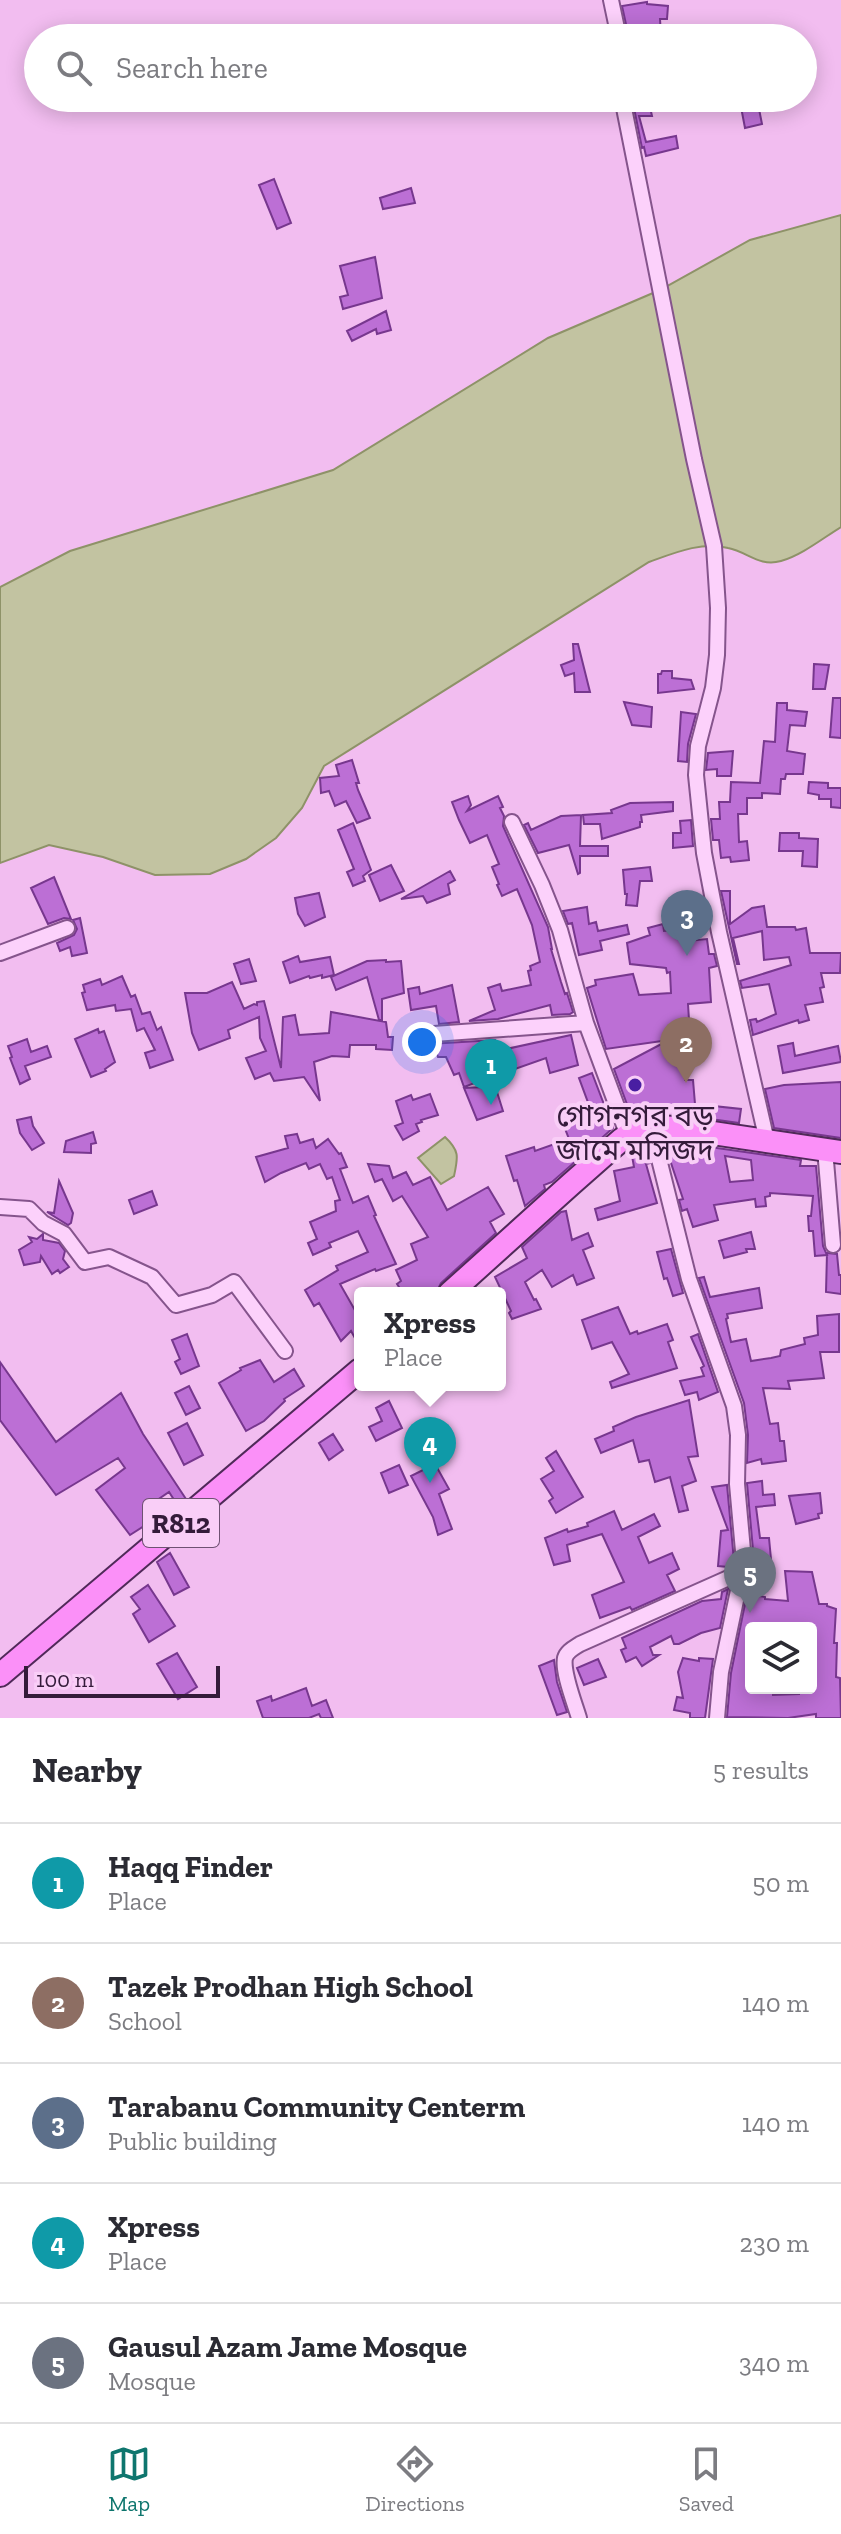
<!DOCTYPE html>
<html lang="en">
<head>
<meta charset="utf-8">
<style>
  :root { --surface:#fff; --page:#f7f7f7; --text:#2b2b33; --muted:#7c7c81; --line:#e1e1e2; --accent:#0f766e }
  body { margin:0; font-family:"Zilla Slab","Noto Sans Bengali",serif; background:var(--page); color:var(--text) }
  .controls { position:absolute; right:24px; bottom:24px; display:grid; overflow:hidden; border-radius:8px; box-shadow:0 4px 20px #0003 }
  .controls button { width:72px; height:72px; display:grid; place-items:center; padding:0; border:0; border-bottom:2px solid var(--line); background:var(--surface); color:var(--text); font:40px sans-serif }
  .scale { position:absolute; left:24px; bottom:20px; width:196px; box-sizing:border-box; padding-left:8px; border:4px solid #341b3a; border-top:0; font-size:22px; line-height:28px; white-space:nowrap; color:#341b3a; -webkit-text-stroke:6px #f9cef7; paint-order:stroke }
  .you { position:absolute; left:422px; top:1042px; width:28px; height:28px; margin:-20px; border:6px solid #fff; border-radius:50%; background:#1a73e8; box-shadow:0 0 0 12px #1a73e833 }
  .badge { display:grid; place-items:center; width:52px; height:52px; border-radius:50%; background:var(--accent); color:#fff; font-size:26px; font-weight:700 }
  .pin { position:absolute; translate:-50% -66px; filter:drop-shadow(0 2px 4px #0008) }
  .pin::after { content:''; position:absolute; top:42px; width:28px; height:24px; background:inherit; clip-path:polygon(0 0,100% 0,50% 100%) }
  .popup { position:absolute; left:354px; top:1287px; width:152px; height:104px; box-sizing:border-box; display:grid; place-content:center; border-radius:8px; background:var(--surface); filter:drop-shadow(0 2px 6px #0005); font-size:26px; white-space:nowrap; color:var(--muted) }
  .popup b { font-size:30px; color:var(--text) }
  .popup::after { content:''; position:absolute; left:50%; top:100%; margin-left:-16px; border:16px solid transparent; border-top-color:var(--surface) }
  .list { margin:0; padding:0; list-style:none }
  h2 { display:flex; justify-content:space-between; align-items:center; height:104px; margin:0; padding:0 32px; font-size:34px }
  h2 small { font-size:26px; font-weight:400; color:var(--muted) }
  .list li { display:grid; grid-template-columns:52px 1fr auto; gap:24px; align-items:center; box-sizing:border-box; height:120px; padding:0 32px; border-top:2px solid var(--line) }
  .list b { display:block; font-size:30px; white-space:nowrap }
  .list p { margin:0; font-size:26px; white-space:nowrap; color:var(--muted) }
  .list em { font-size:26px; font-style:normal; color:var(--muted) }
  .icon { flex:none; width:44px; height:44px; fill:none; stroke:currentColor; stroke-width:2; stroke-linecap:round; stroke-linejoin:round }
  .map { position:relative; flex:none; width:841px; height:1718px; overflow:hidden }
  .search { position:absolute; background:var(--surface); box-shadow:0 4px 20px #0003; left:24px; right:24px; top:24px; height:88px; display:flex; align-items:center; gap:20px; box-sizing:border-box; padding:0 28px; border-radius:44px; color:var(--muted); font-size:30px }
  .sheet { height:704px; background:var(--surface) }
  nav { display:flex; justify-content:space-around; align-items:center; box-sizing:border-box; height:112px; border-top:2px solid var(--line); background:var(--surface); font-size:22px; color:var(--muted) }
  nav a { display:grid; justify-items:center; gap:4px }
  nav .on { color:var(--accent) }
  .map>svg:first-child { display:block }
  .water { fill:#c2c3a1; stroke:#8e9268; stroke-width:2 }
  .building { fill:#bc6fd5; stroke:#77378e; stroke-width:2; fill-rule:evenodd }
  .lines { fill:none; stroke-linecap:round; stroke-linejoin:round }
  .minor-casing { stroke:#85548c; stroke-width:18 }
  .primary-casing { stroke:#502959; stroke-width:26 }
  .minor { stroke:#fcd1fb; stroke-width:14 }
  .primary { stroke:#fb90f8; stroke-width:22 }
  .poi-dot { fill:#491ea2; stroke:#f9cef7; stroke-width:3 }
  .labels { text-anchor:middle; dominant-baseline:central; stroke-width:8; stroke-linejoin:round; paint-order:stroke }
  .shield { fill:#f9cef7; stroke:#6f5173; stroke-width:2 }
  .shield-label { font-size:28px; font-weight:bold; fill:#341b3a }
  .poi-label { font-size:30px; fill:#341b3a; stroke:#f9cef7 }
</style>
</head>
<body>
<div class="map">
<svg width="841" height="1718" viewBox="0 0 841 1718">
  <rect width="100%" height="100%" fill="#f2bdf0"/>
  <path class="water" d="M841 215V527C823 538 802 555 781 561 759 567 748 552 728 548 702 541 674 553 649 562L324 766 302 808 276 838 246 859 210 874 155 875 103 857 49 845 0 863V587L70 551 333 470 548 338 660 290 750 240Z
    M445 1137C460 1151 458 1157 454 1176L441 1184 418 1158Z"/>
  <path class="building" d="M647 2V4L668 6 667 19H660L661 36 629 38 622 6Z
    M632 98H648L652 116H639L646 142 676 136 678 148 646 156 644 147 642 148Z
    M758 104 762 124 745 128 741 107Z
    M274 179 291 223 277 229 259 185Z
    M411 188 415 203 383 209 380 198Z
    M375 257 382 298 343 309 340 297 348 295 340 266Z
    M386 311 391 330 377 334 376 329 352 341 347 331Z
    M573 644H578L590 692H575L574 673 565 676 561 665 574 660Z
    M814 664 829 665 825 689H813Z
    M662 671H672V678L691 680 694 689 658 693V674H661Z
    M833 698H841V738L830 737Z
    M624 702 652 707 651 727 632 725Z
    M777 703H787V710L807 712 805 726 790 725 787 751 805 754 803 774H786L785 779H781L780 794 762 793V798H747V814H738L739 842 747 841 749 860 731 862 730 857 721 858 719 840H713L711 819H720L719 802H730L731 782 760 783 764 741 775 742Z
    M681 712 696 714 688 744 687 762 678 761Z
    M733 751 731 776H717V769L706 770 708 753Z
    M352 760 359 783H356L358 790 370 818 357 823 346 801 335 806 329 791 321 793 320 778 339 776 336 765Z
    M809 782 828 783V788H841V808L831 807V799H819V795L808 793Z
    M468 796 471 805 467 811 498 796 503 807 500 808 504 816 503 826 548 927 552 949H551L561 982 565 994 567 993 573 1012 570 1014 552 1015 550 1005 498 1019 469 1021 495 1010 488 988 500 984 502 991 531 985 528 971 531 970 530 966 540 962 532 925 517 889 502 896 497 885 499 884 492 867 499 864 487 835 470 843 459 820 452 802Z
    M673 802V811L641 815 642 822H640V827L602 839 600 824H584L583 815 612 813 611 810 630 803Z
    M581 815 580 846H608V856H580V873L578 874 569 845 538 853 524 825 528 823 531 830 561 816Z
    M691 820 693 846 673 848V833H681L680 821Z
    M353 823 371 870 363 876 365 881 353 886 347 872 354 869 338 830Z
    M780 833H799V838L818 839 817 867 802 866 803 851H779Z
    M391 865 404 891 380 901 369 875Z
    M650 867 652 881H640L637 906 626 905 627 894H625L623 870Z
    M450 871 455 880 448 884 450 894 427 903 423 896 401 899Z
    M54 877 71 919 64 918 48 924 31 888Z
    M721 891H730V924L752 908 764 906 767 927H795L796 930 806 928 810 953H841L840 973H821L824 987 820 988 823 1002 805 1005 809 1020 799 1023 798 1020 753 1035 750 1020 756 1019 757 1022 776 1014 769 984 742 988 740 981 791 965 789 957 764 960 762 931 733 938 739 964H737Z
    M319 893 325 917 305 926 298 914 295 898Z
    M587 907 589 924 596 922 598 931 627 925 629 934 600 941 602 950 579 955 572 923 568 924 563 911Z
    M80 918 87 953 72 956 70 947 60 951 57 943 74 935 77 929 73 920Z
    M684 919 688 941 707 939 709 954H714L717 966 709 968 711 1002 688 1004 692 1068 684 1070 685 1080H693L695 1104 741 1109 739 1123 675 1114V1108L628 1107 614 1069 669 1040 606 1049 587 988 596 985 595 980 633 974 639 995 671 993 670 972 667 973 666 968 630 964 627 943 650 935 648 928 663 924 664 931 675 930V921Z
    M298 956 300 962 330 957 334 975 322 978V975L310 978 309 976 290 983 283 962Z
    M249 959 256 981 241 984 234 964Z
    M386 960V962L401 961 404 993 382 999V1020H379L367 977 336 990 331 977 367 961Z
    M122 976 131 997 135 995 142 1014 150 1012 157 1030 161 1027 173 1060 150 1068 145 1053 155 1050 144 1028 137 1031 131 1009 116 1011 115 1005 87 1010 82 993 85 992 83 985 100 979 102 985Z
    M232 982 244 1009 254 1004 257 1005V1002L264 1001 281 1068 283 1017 295 1015 299 1035 329 1033 331 1012 386 1022 388 1037H393L392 1050 376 1049V1045H350L349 1057 332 1056 314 1062 320 1101 304 1077 274 1081 270 1073 255 1079 246 1058 266 1051 260 1038 259 1017 228 1030 230 1038 199 1050 192 1033 185 993H207Z
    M452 985 459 1022 439 1024 436 1006 411 1010 408 989 419 987 420 994Z
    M98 1029 99 1033 104 1031 115 1062 105 1069 106 1071 91 1077 75 1039Z
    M571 1035 578 1065 550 1073 546 1058 515 1069 512 1060 480 1072 483 1080 464 1087 459 1073 454 1075 446 1057H438L435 1048 430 1050 429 1044 495 1040 497 1051Z
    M27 1039 31 1052 47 1046 51 1057 25 1066 30 1079 20 1084 10 1058 12 1057 8 1046Z
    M793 1043 795 1056 838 1046 841 1062 783 1073 778 1046Z
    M592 1073 613 1128 595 1144 574 1154 576 1161 552 1182 544 1185 545 1189 525 1206 517 1180 514 1181 506 1156 534 1147 535 1151 569 1139 562 1121 572 1117 574 1123 593 1116 579 1078Z
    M841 1082V1138L774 1128 765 1089 784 1085Z
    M485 1087 488 1095 497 1092 503 1111 477 1120 464 1088Z
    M430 1094 438 1115 421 1120 422 1122 416 1124 419 1131 403 1140 395 1126 403 1123 396 1101 411 1095 413 1100Z
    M31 1117 33 1126 44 1143 32 1150 20 1133 17 1120Z
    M93 1132 96 1143 91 1144V1153L64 1152 66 1141Z
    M297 1134 300 1143 313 1139 316 1148 328 1139 339 1154 341 1153 347 1167 340 1169 353 1203 368 1196 376 1215 374 1216 396 1264 376 1271 375 1269 340 1284 360 1319V1347L351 1331 341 1341 319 1303 314 1306 305 1290 338 1270 336 1266 368 1252 358 1231 329 1243 331 1247 313 1255 308 1243 317 1239 310 1222 336 1211 335 1201 340 1200 332 1177 327 1179 320 1164 309 1169 306 1163 281 1173 265 1182 256 1157 288 1148 285 1136Z
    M641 1143H645L650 1163 646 1164 657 1203 598 1220 595 1209 620 1201 614 1171 634 1167 631 1150Z
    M696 1145 801 1160 800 1166H816L823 1246 827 1255 815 1256 813 1231H809L808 1216H811L813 1196 770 1193V1196L765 1197 766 1206 756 1207 755 1199 714 1205 718 1220 693 1227 687 1209 682 1211 679 1200 683 1199 667 1151ZM725 1156 751 1160 753 1180 730 1182Z
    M368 1164 389 1166 393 1178 406 1172 413 1185 430 1177 447 1210 488 1187 504 1214 490 1222 496 1233 441 1283 436 1293H403L397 1284 401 1281 396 1270 417 1260 411 1244 428 1237 402 1196 393 1201 382 1179 375 1182Z
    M59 1181 73 1213 71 1223 68 1225 47 1212 54 1213Z
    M152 1191 157 1205 134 1214 129 1200Z
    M566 1211 572 1240 588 1233 593 1246 583 1250 594 1278 577 1285 573 1275 552 1287 542 1270 525 1282 534 1300 536 1299 541 1309 512 1319 509 1313 511 1311 495 1277 527 1258 522 1247 561 1212Z
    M751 1232 755 1249H746L747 1252 724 1258 719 1241Z
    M43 1234V1240L59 1243 65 1251 63 1259 69 1267 60 1273 58 1270 52 1274 41 1256 40 1262 24 1265 19 1250 32 1242 29 1237 37 1239Z
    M671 1249 683 1293 673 1296 667 1278 664 1279 657 1252Z
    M827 1253 837 1254 839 1275H841V1294L826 1292Z
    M704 1277 710 1297 759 1288 762 1308 727 1314 728 1318 726 1319 731 1342 746 1339 751 1361 771 1358 780 1356 781 1350 805 1344 804 1338 818 1335 817 1316 839 1314V1352H820L824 1378 788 1381 790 1389 763 1388 770 1424 778 1423 780 1441H784L786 1461 762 1464 761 1459 747 1463 748 1435 744 1403 699 1278Z
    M618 1307 630 1334 637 1331 638 1334 667 1324 673 1340 668 1342 677 1368 612 1388 610 1382 629 1374 612 1342 592 1349 582 1320Z
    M187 1334 199 1366 181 1374 175 1362 180 1359 172 1340Z
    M698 1334 718 1392 699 1400 697 1392 685 1395 680 1381 704 1376 701 1368 704 1366 691 1337Z
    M260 1360 274 1382 294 1369 304 1386 284 1399 285 1401 264 1421 246 1431 219 1383 241 1370 240 1368Z
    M0 1362 56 1442 121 1393 143 1434 186 1499 178 1506 169 1492 147 1507 155 1519 130 1535 96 1490 125 1468 118 1458 56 1495 0 1420Z
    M189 1386 200 1408 186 1415 175 1393Z
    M689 1400 698 1456 688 1457 696 1481 682 1486 688 1510 679 1512 670 1477 655 1482 649 1460 639 1462 633 1440 601 1453 595 1439 614 1431 613 1427 636 1417Z
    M389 1401 402 1428 376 1441 369 1427 382 1421 376 1408Z
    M187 1423 203 1455 184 1465 168 1433Z
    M333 1434 343 1450 329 1460 319 1443Z
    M556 1451 583 1497 556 1513 549 1501 553 1498 541 1479 554 1471 546 1458Z
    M435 1464 449 1489 439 1494 452 1529 438 1535 433 1517 411 1476Z
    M399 1465 408 1485 389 1493 381 1473Z
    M762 1481 763 1495 774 1494 775 1505 756 1507 760 1538H769L771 1559 754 1561 747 1483Z
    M727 1485 734 1561 733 1565 728 1567 718 1566 721 1531 728 1530 712 1487Z
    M820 1493 822 1513 818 1514 819 1518 796 1524 789 1496Z
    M614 1511 622 1530 654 1514 660 1526 638 1537 649 1563 672 1553 679 1569 667 1575 675 1591 632 1610 630 1607 600 1618 592 1595 624 1582 602 1534 567 1545 570 1561 554 1565 545 1538 567 1529 568 1532 588 1526 587 1523Z
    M170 1553 189 1587 174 1595 157 1562Z
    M785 1571 812 1572 819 1604H827V1606L836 1609 834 1643H837L836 1677 840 1678 841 1718H816V1714L788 1718 727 1717 731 1673 747 1594 765 1597V1599L788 1601ZM751 1628H811L814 1661 811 1660V1688H799V1694L773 1695V1688H751V1667L746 1668V1640L751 1641Z
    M148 1585 175 1626 149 1642 133 1614 140 1609 131 1597Z
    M728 1589 720 1628 701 1633 679 1644H674L671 1636 650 1647 653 1655H659L642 1666 636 1657 626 1662 621 1650 626 1648 622 1638 702 1601 721 1599 722 1592Z
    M177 1653 197 1687 178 1699 157 1664Z
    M683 1658 699 1661V1658L713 1659 705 1718H690V1713L674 1710 677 1697 683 1698 678 1672Z
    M598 1659 606 1677 584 1685 577 1668Z
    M554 1660 557 1682 567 1712 557 1715 539 1666Z
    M306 1688 312 1706 326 1700 333 1718H321L319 1714 309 1718H263L257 1701 271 1696 272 1701Z"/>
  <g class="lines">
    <g class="minor-casing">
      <path id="minor" d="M611 0 619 38
        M622 98 694 459 714 546 718 608 717 655 713 688 698 746 696 775 704 853 719 932 767 1141
        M512 822 542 885 560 930 586 1023 628 1136
        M0 953 67 928
        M420 1035 586 1023
        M651 1127 689 1279 734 1406 738 1435 737 1484 744 1562 721 1672 717 1718
        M825 1149 833 1245
        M0 1207 29 1209 43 1223 64 1234 85 1262 109 1257 152 1277 176 1305 212 1295 234 1282 285 1351
        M579 1718C575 1704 562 1672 565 1658 567 1651 574 1648 580 1644L742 1572"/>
    </g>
    <g class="primary-casing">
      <path id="primary" d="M450 1293 571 1184 621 1140 636 1130 651 1127 679 1128 841 1152
        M0 1675 360 1370"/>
    </g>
    <use href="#minor" class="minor"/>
    <use href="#primary" class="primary"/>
  </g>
  <circle class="poi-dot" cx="635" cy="1085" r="8"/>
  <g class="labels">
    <rect class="shield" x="143" y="1499" width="76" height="48" rx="6"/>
    <g class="shield-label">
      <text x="181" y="1523">R812</text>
    </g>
    <g class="poi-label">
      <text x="635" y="1116">গোগনগর বড়<tspan x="635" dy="34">জামে মসিজদ</tspan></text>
    </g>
  </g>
</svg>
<div class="controls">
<button><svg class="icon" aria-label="layers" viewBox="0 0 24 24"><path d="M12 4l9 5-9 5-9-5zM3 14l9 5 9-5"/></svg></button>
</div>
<div class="scale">100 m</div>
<div class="you"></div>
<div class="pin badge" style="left:491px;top:1105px;background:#0f9aa8">1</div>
<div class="pin badge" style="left:686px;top:1083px;background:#8d6e63">2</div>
<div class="pin badge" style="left:687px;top:956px;background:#5c6f8a">3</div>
<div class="pin badge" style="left:430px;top:1483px;background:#0f9aa8">4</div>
<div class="popup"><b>Xpress</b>Place</div>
<div class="pin badge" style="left:750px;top:1613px;background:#6b7280">5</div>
<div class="search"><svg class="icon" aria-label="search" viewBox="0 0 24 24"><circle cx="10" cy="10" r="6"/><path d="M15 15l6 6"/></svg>Search here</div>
</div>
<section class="sheet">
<h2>Nearby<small>5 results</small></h2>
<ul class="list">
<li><span class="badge" style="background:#0f9aa8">1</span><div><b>Haqq Finder</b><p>Place</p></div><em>50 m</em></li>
<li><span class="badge" style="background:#8d6e63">2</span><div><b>Tazek Prodhan High School</b><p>School</p></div><em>140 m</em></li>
<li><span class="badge" style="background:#5c6f8a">3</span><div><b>Tarabanu Community Centerm</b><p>Public building</p></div><em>140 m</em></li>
<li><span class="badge" style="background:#0f9aa8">4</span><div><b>Xpress</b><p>Place</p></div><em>230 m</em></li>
<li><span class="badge" style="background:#6b7280">5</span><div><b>Gausul Azam Jame Mosque</b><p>Mosque</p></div><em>340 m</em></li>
</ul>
</section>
<nav>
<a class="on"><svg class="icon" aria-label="map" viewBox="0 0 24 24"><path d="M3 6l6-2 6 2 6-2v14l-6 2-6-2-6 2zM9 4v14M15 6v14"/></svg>Map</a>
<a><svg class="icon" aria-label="directions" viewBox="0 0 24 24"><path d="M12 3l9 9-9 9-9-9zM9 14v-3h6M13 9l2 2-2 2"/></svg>Directions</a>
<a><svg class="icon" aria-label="saved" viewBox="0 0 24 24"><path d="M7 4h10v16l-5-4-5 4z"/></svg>Saved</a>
</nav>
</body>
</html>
